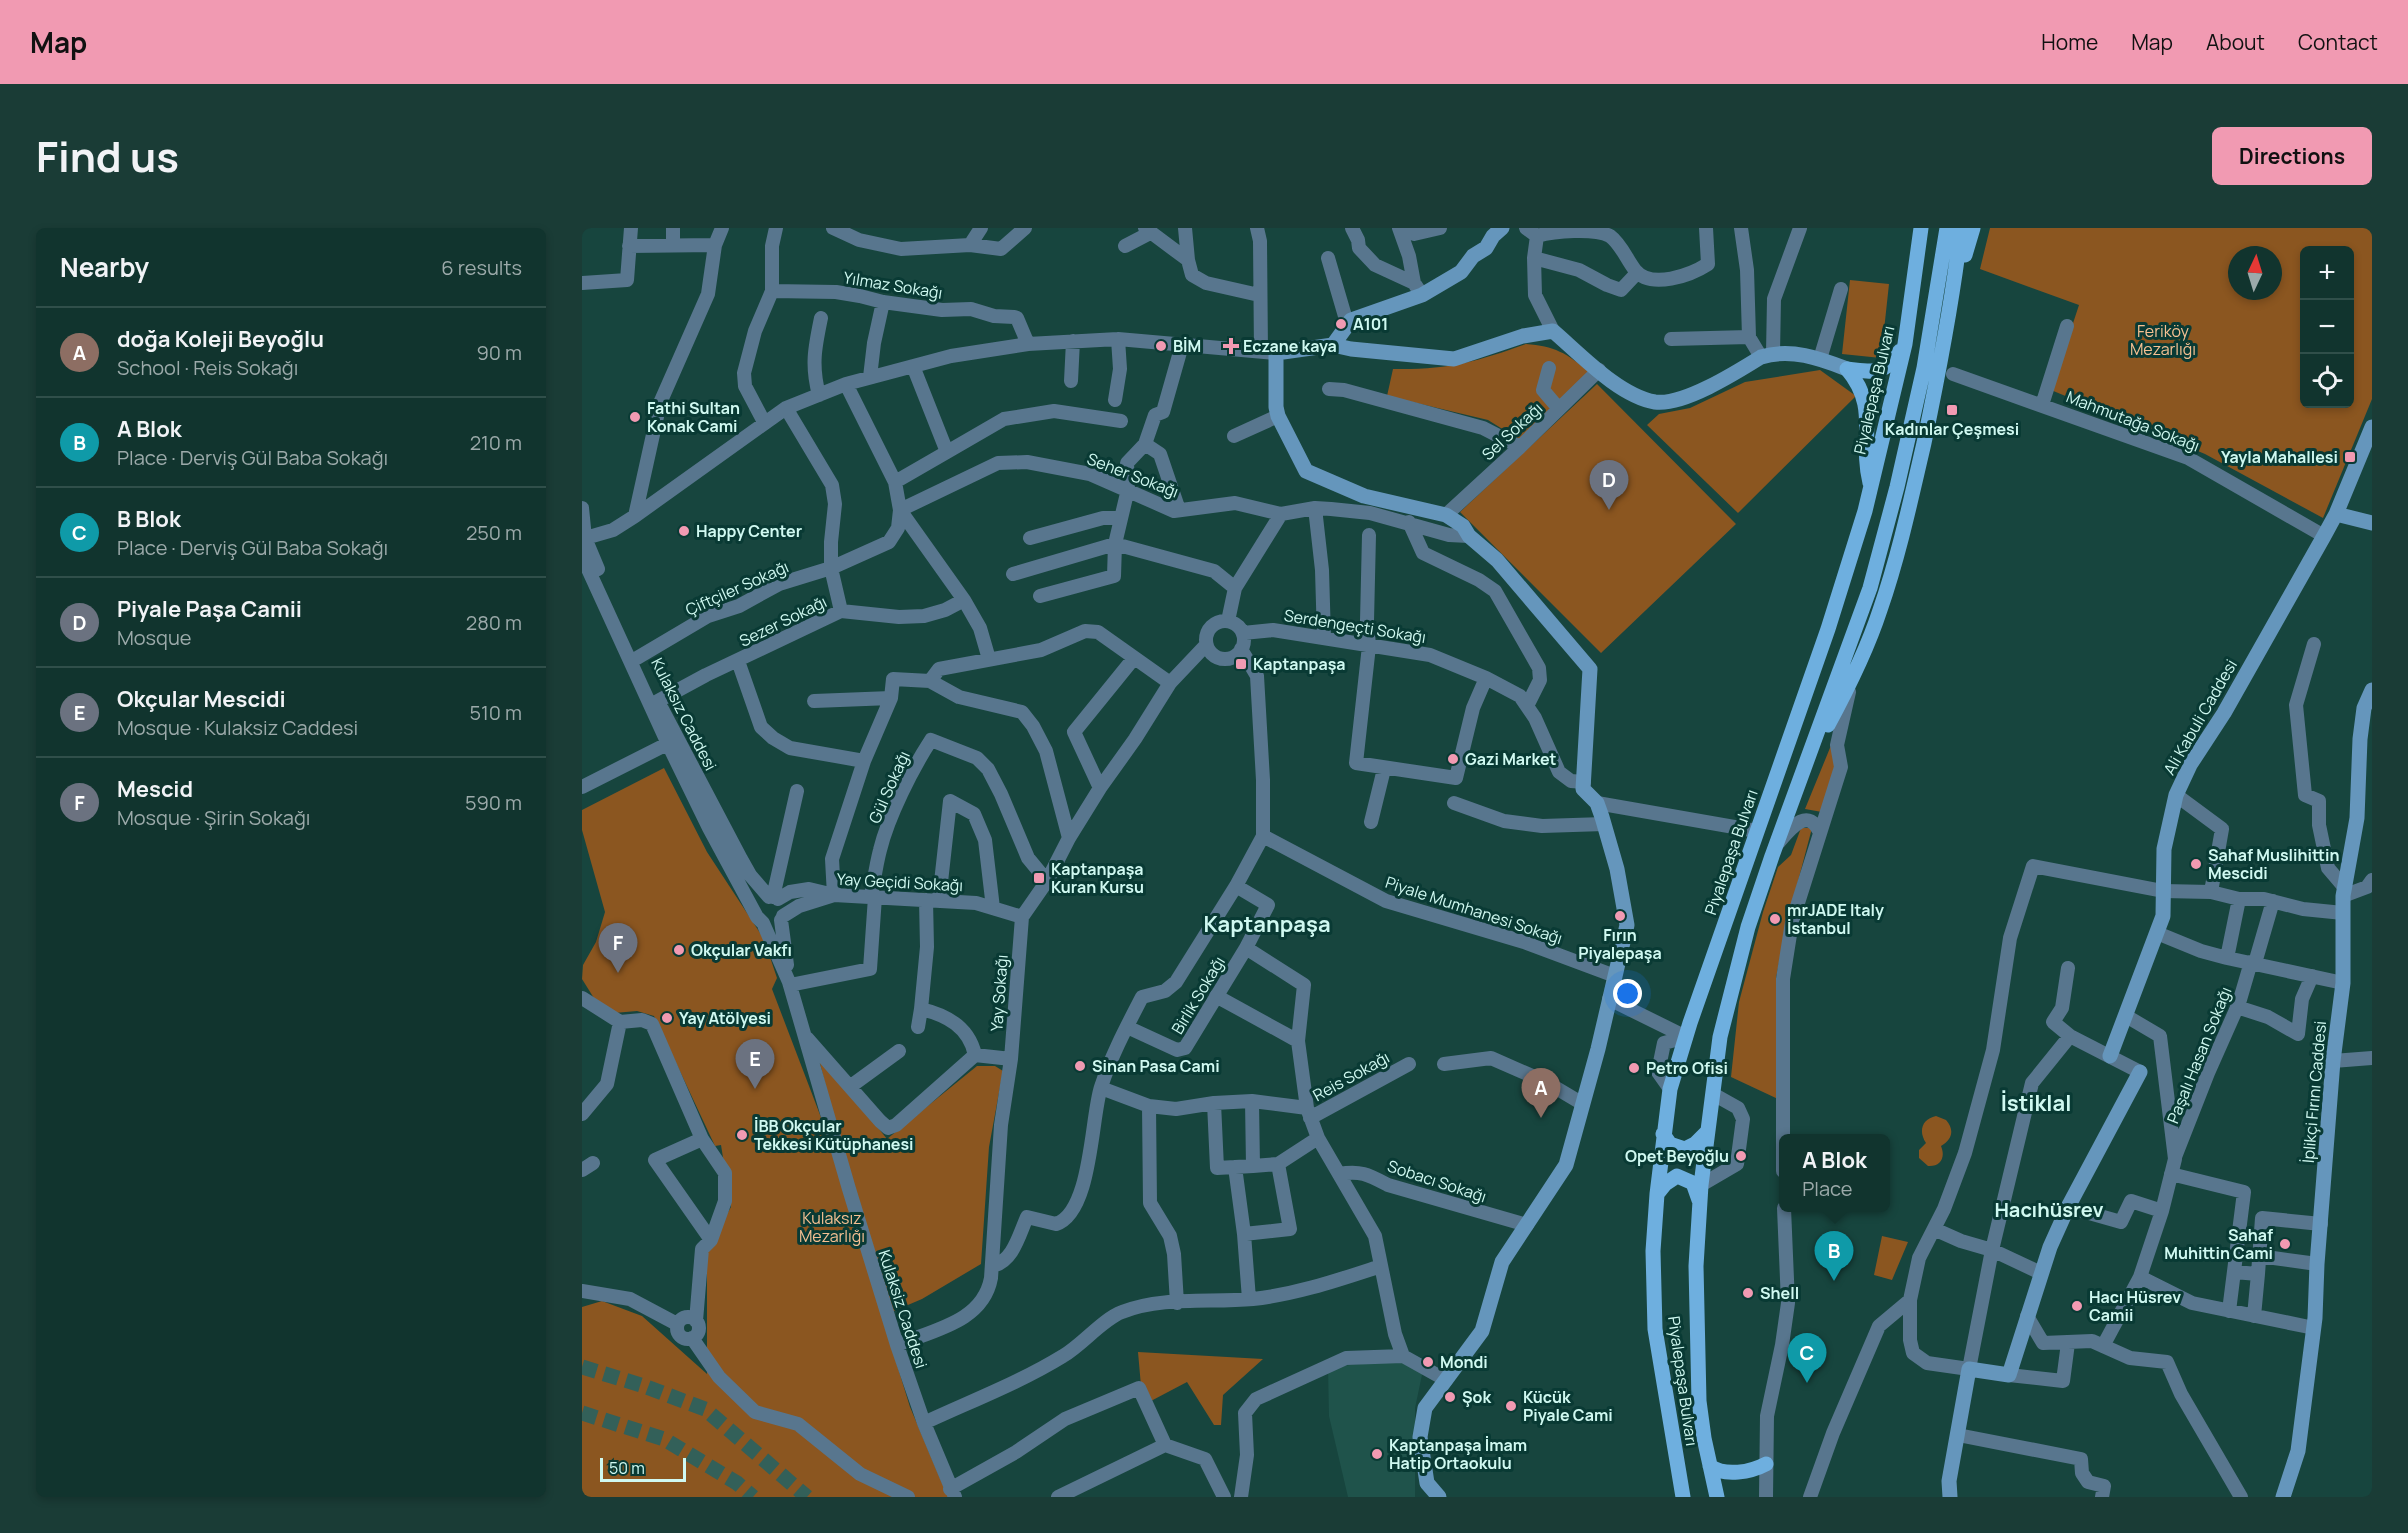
<!DOCTYPE html>
<html lang="en">
<head>
<meta charset="utf-8">
<style>
  :root { --surface:#11342e; --page:#1a3c36; --text:#f1f3f6; --muted:#9caaaa; --line:#304f4a; --accent:#f19ab2 }
  body { margin:0; font-family:Manrope,sans-serif; background:var(--page); color:var(--text) }
  .controls { position:absolute; right:18px; top:18px; display:grid; overflow:hidden; border-radius:9px; box-shadow:0 3px 9px #0003 }
  .controls button { width:54px; height:54px; display:grid; place-items:center; padding:0; border:0; border-bottom:2px solid var(--line); background:var(--surface); color:var(--text); font:30px sans-serif }
  .compass { position:absolute; left:1646px; top:18px; width:54px; height:54px; border-radius:50%; background:var(--surface); box-shadow:0 3px 9px #0003; rotate:4deg }
  .scale { position:absolute; left:18px; bottom:15px; width:86px; box-sizing:border-box; padding-left:6px; border:3px solid #d0f9f1; border-top:0; font-size:16px; line-height:21px; white-space:nowrap; color:#d0f9f1; -webkit-text-stroke:4px #093a34; paint-order:stroke }
  .you { position:absolute; left:1046px; top:766px; width:21px; height:21px; margin:-15px; border:4px solid #fff; border-radius:50%; background:#1a73e8; box-shadow:0 0 0 9px #1a73e833 }
  .badge { display:grid; place-items:center; width:39px; height:39px; border-radius:50%; background:var(--accent); color:#fff; font-size:20px; font-weight:700 }
  .pin { position:absolute; translate:-50% -50px; filter:drop-shadow(0 2px 3px #0008) }
  .pin::after { content:''; position:absolute; top:32px; width:21px; height:18px; background:inherit; clip-path:polygon(0 0,100% 0,50% 100%) }
  .popup { position:absolute; left:1197px; top:906px; width:111px; height:78px; box-sizing:border-box; display:grid; place-content:center; border-radius:9px; background:var(--surface); filter:drop-shadow(0 2px 4px #0005); font-size:20px; white-space:nowrap; color:var(--muted) }
  .popup b { font-size:22px; color:var(--text) }
  .popup::after { content:''; position:absolute; left:50%; top:100%; margin-left:-12px; border:12px solid transparent; border-top-color:var(--surface) }
  .list { margin:0; padding:0; list-style:none }
  h2 { display:flex; justify-content:space-between; align-items:center; height:78px; margin:0; padding:0 24px; font-size:26px }
  h2 small { font-size:20px; font-weight:400; color:var(--muted) }
  .list li { display:grid; grid-template-columns:39px 1fr auto; gap:18px; align-items:center; box-sizing:border-box; height:90px; padding:0 24px; border-top:2px solid var(--line) }
  .list b { display:block; font-size:22px; white-space:nowrap }
  .list p { margin:0; font-size:20px; white-space:nowrap; color:var(--muted) }
  .list em { font-size:20px; font-style:normal; color:var(--muted) }
  .icon { flex:none; width:33px; height:33px; fill:none; stroke:currentColor; stroke-width:2; stroke-linecap:round; stroke-linejoin:round }
  .map { position:relative; flex:none; width:1790px; height:1269px; overflow:hidden; border-radius:9px }
  header { display:flex; align-items:center; gap:36px; box-sizing:border-box; height:84px; padding:0 30px; background:var(--accent); color:#111 }
  header strong { font-size:28px }
  nav { display:flex; gap:33px; margin-inline-start:auto; font-size:21px }
  .intro { display:flex; align-items:center; justify-content:space-between; box-sizing:border-box; height:144px; padding:0 36px }
  h1 { margin:0; font-size:42px }
  .button { padding:15px 27px; border-radius:9px; background:var(--accent); color:#111; font-size:21px; font-weight:700 }
  main { display:flex; gap:36px; padding:0 36px }
  aside { flex:1; background:var(--surface); border-radius:9px; box-shadow:0 3px 9px #0003 }
  .map>svg:first-child { display:block }
  .built { fill:#1f534b }
  .green { fill:#8b5620; fill-rule:evenodd }
  .lines { fill:none; stroke-linecap:round; stroke-linejoin:round }
  .primary-tunnel { stroke:#336059; stroke-width:15; stroke-dasharray:15 8; stroke-linecap:butt }
  .street { stroke:#58768e; stroke-width:14 }
  .secondary { stroke:#6596bc; stroke-width:15 }
  .primary { stroke:#6eafdf; stroke-width:15 }
  .poi-dot { fill:#f19ab2; stroke:#093a34; stroke-width:2 }
  .labels { text-anchor:middle; dominant-baseline:central; stroke-width:6; stroke-linejoin:round; paint-order:stroke }
  .street-label { font-size:16px; fill:#d0f9f1; stroke:#093a34 }
  .poi-label { font-size:16px; font-weight:bold; fill:#d0f9f1; stroke:#093a34; text-anchor:start }
  .park-label { font-size:16px; fill:#f5c092; stroke:#093a34 }
  .quarter-label { font-size:20px; font-weight:bold; fill:#d0f9f1; stroke:#093a34 }
  .district-label { font-size:22px; font-weight:bold; fill:#d0f9f1; stroke:#093a34 }
</style>
</head>
<body>
<header>
<strong>Map</strong>
<nav><a>Home</a><a>Map</a><a>About</a><a>Contact</a></nav>
</header>
<div class="intro"><h1>Find us</h1><a class="button">Directions</a></div>
<main>
<aside>
<h2>Nearby<small>6 results</small></h2>
<ul class="list">
<li><span class="badge" style="background:#8d6e63">A</span><div><b>doğa Koleji Beyoğlu</b><p>School · Reis Sokağı</p></div><em>90 m</em></li>
<li><span class="badge" style="background:#0f9aa8">B</span><div><b>A Blok</b><p>Place · Derviş Gül Baba Sokağı</p></div><em>210 m</em></li>
<li><span class="badge" style="background:#0f9aa8">C</span><div><b>B Blok</b><p>Place · Derviş Gül Baba Sokağı</p></div><em>250 m</em></li>
<li><span class="badge" style="background:#6b7280">D</span><div><b>Piyale Paşa Camii</b><p>Mosque</p></div><em>280 m</em></li>
<li><span class="badge" style="background:#6b7280">E</span><div><b>Okçular Mescidi</b><p>Mosque · Kulaksiz Caddesi</p></div><em>510 m</em></li>
<li><span class="badge" style="background:#6b7280">F</span><div><b>Mescid</b><p>Mosque · Şirin Sokağı</p></div><em>590 m</em></li>
</ul>
</aside>
<div class="map">
<svg width="1790" height="1269" viewBox="0 0 1790 1269">
  <rect width="100%" height="100%" fill="#17453e"/>
  <path class="built" d="M824 1132 841 1142 833 1180V1269H766L747 1188 746 1139Z"/>
  <path class="green" d="M1408 0H1790V171L1741 290 1623 226 1469 162 1497 77 1398 41ZM1722 22H1768V176H1722ZM1655 27H1691V63H1655Z
    M1268 52 1307 56 1299 130 1260 126Z
    M944 116C972 118 985 125 1007 144L938 212 906 192 805 168 811 141C865 142 894 134 944 116Z
    M1238 142 1274 168 1156 285 1065 197 1077 186 1108 180 1163 154Z
    M1015 156 1154 296 1019 425 878 284Z
    M1250 515 1254 533 1240 584 1223 581Z
    M82 540 125 624 182 711 195 750 190 761 240 892 252 890 235 824 305 911 395 838H413L421 843 407 919 399 1036 340 1071 300 1088 328 1179 366 1269H0V1079L20 1073 60 1088 125 1146V1021L149 979 139 917 133 918 72 788 55 783 32 785 15 775 0 751 1 737 14 714 23 684 0 602V582Z
    M1219 600H1230L1204 699 1194 750 1196 871 1149 849 1157 774 1181 684 1196 639 1209 627Z
    M1354 888 1364 892C1373 902 1370 912 1359 918 1364 930 1358 939 1346 938L1337 930V922L1344 915C1336 903 1340 891 1354 888Z
    M1300 1008 1326 1014 1310 1052 1292 1047Z
    M556 1124 681 1131 641 1167 639 1197H632L605 1154 567 1174 559 1158Z"/>
  <g class="lines">
    <path class="primary-tunnel" d="M0 1139 59 1157 123 1181 225 1269
      M0 1185 82 1211 155 1255 171 1269"/>
    <path class="street" d="M91 0V16
      M251 0 277 12 319 21 388 17 419 21 443 0
      M563 0 606 32 610 47 624 55 677 67
      M603 0 606 32
      M675 0 678 13 679 124
      M770 0 776 12 777 20 793 37 832 55 840 67
      M817 0 827 28 832 55
      M819 0 832 6 858 0
      M944 0 955 8 952 30 953 67 971 103
      M1159 0 1165 42 1167 109 1179 129
      M955 8C973 3 1012 0 1028 8 1039 16 1045 32 1053 42 1069 62 1109 47 1126 36L1124 0
      M388 17 399 0
      M47 18 133 17
      M543 18 568 5
      M746 30 765 95
      M952 30 997 42 1025 57 1039 62 1055 45
      M0 55 45 52 49 0
      M190 63 254 64 278 68 301 74 360 82 389 81 412 88 432 89 435 90 446 116
      M1089 111 1167 109
      M1191 125 1192 71 1218 0
      M1238 131 1259 61
      M967 140 961 162 977 181
      M1371 146 1606 230 1742 308
      M288 149 292 115 301 74
      M489 153 491 113
      M264 156 313 254 318 282 382 372 398 400 407 431
      M747 161 762 162 901 200 938 219
      M237 167C229 137 233 119 239 90
      M533 172 538 141 536 111
      M1460 177 1485 98
      M204 180 250 257 253 276 249 314V340L259 383
      M182 194 163 158 162 145 173 103 190 63V18L194 0
      M652 208 696 188
      M563 216 573 187 581 184 600 117
      M365 224 422 191 472 183 539 193
      M313 254 365 224 331 138
      M0 280 3 310 16 341
      M733 280 740 342 742 410
      M597 282 578 226 563 216 545 235 546 261 533 316 632 343 653 360
      M864 287 938 219 1017 142
      M53 288 78 175 126 66 133 17 140 0
      M827 294 841 325 897 352 913 363 957 440 958 452 945 478
      M787 307 785 393 787 418 774 535 874 550 891 480 904 450
      M448 310 521 290H538
      M0 311 31 302 53 288 204 180 264 156 369 128 446 116 536 111 694 125
      M0 328 87 518 127 600 175 689 181 695 207 754 267 961 315 1117 342 1195 373 1269
      M431 346 533 316 532 348 458 368
      M646 393 653 360 699 286
      M624 412a19 19 0 1 1 38 0a19 19 0 1 1-38 0Z
      M661 405 691 402 848 427 904 450 938 468 953 490 977 544 989 553 1002 554
      M1732 416 1714 477 1723 567 1737 573V597L1746 640 1763 660
      M55 430 126 388 157 378 197 356 249 340 307 314 316 300 318 282 416 235 445 234 508 246 592 283 653 275 699 286 733 280 749 281 788 285 867 307 887 308
      M156 433 179 499 191 510 208 520 282 533
      M348 453 357 441 459 422 503 403 516 404 588 455
      M76 473 124 447 259 383 317 389 342 388 363 382 382 372
      M232 473 309 470
      M80 481 159 631 168 647 187 669
      M0 559 93 512
      M518 560 492 504 552 430
      M1594 567 1640 601 1629 664
      M872 575 922 593 960 598 1022 596
      M1015 575 1175 603
      M789 594 802 541
      M681 608 804 673 942 714 1033 748
      M1196 615C1209 600 1226 578 1238 605
      M1761 668 1785 659 1790 652
      M191 669 215 563
      M289 669C292 653 294 637 298 622 306 589 330 541 349 512L395 530 406 541 419 566 446 630 465 653
      M196 671 208 664 227 661 252 667 394 675 440 689
      M344 672 345 719 339 781C365 787 387 799 393 827
      M357 672 368 573 392 586 403 612 411 680
      M201 688 217 678 252 667 250 631 282 533 309 470 311 451 348 453 377 469 440 484 451 498 464 523 487 610
      M199 692 205 737
      M1575 705 1619 723 1645 730 1761 755
      M664 720 722 757 716 813 725 880 736 910 793 1008 813 1106 821 1128 864 1152
      M1645 730 1657 671
      M1673 735 1691 673
      M1486 740 1480 780 1471 794 1488 808 1558 844
      M208 757 288 741 293 669
      M634 768 716 813
      M0 770 38 794 25 856 0 886
      M1027 771 1104 809
      M1655 779 1686 789 1716 806 1720 771 1730 748
      M38 794 60 792 70 796 120 911 143 945V973L129 1012 120 1021 114 1093
      M336 799 339 781
      M545 799 595 822 603 820 664 720 686 677 654 658
      M1488 808 1450 855 1410 1022 1387 1141 1345 1135 1331 1125 1328 1112V1072L1337 1030 1362 981 1383 925 1411 822 1428 710 1451 638 1581 663 1629 664 1657 671H1682L1721 681 1761 685
      M225 810 298 893 306 900 314 897 393 827 429 831
      M1751 833 1790 830
      M862 836 909 830 964 854 1001 876
      M269 858 317 823
      M519 860 567 878 594 881 632 875 670 873 725 880
      M1088 861 1076 844 1082 815 1104 809
      M632 875 635 940 671 938 670 873
      M567 878 568 975 588 1008 592 1026 595 1075
      M728 890 827 836
      M120 911 73 932 129 1012
      M1593 929 1626 845 1657 775 1669 734
      M671 938 696 936 736 910
      M653 939 662 1006 667 1071
      M0 942 11 935
      M1201 943V751L1210 694 1259 539 1255 517 1267 464
      M757 946C779 942 787 947 806 957L945 997
      M1589 946 1662 964 1647 1083
      M1119 957 1155 936 1161 891 1156 880 1131 866
      M1486 979 1539 994 1549 973 1580 983
      M1352 1001 1379 1013 1410 1022 1459 1045
      M662 1006 708 1001 696 936
      M1677 1028 1735 1036
      M410 1038C431 1034 437 1007 445 989L474 996C510 984 509 889 519 859 529 828 545 798 560 769L583 763 594 754 654 658 681 608V552L675 448 659 421
      M1652 1044 1676 1046 1680 990 1739 996
      M1558 1049 1610 1075 1732 1100
      M0 1063 48 1071 95 1096
      M1445 1088 1461 1115 1510 1113 1548 1130 1585 1134 1599 1166 1659 1269
      M1672 1088 1676 1046
      M95 1100a11 11 0 1 1 22 0a11 11 0 1 1-22 0Z
      M110 1110 137 1149 173 1184 216 1196 278 1246 326 1269
      M315 1117C351 1102 401 1094 409 1050L419 897 429 831 440 689 465 653 487 610 518 560 553 511 588 455 624 417
      M1521 1118 1558 1049 1580 983 1593 931 1578 808 1544 788
      M1427 1147 1481 1153 1486 1115
      M342 1195C389 1173 437 1155 481 1128 500 1117 521 1091 540 1084 580 1068 628 1075 671 1071 716 1066 756 1052 799 1038
      M1376 1207 1499 1231 1500 1245 1506 1254 1522 1258 1520 1269
      M368 1261 434 1224 483 1191 557 1160 583 1217
      M476 1269 583 1217 623 1231 642 1269
      M659 1269 665 1227 663 1185 674 1171 764 1130 821 1128
      M1184 1269 1185 1188 1200 1117 1206 1075 1202 980
      M1228 1269 1251 1205 1297 1098 1328 1072"/>
    <path class="secondary" d="M751 117 769 121 872 131 941 108 971 103C998 126 1037 168 1073 174 1101 178 1155 144 1179 129 1209 120 1237 130 1265 141
      M1754 286 1790 295
      M1528 828 1581 688 1582 621 1594 567 1608 537 1642 485 1742 308 1754 286 1790 199
      M857 1269 845 1255 838 1209 843 1180 900 1103 920 1034 984 937 1016 821 1045 697 1035 641 1020 589 1015 575 1001 561 1008 441 915 332 887 308 881 298 864 287 782 268 724 243 696 188 694 179V125L751 117 769 92 840 67 879 44 891 28 904 20 911 8 920 0
      M1368 1269 1367 1253 1387 1141 1427 1147 1468 1019 1486 979 1558 844
      M1701 1269 1716 1223 1733 1090 1735 1036 1751 833 1761 755V668L1775 590 1778 511 1782 480 1790 462"/>
    <path class="primary" d="M1383 27 1391 0
      M1265 141C1298 180 1277 210 1288 255
      M1265 141C1293 144 1301 148 1318 123
      M1246 497C1266 460 1285 422 1298 382 1317 327 1329 271 1342 215 1357 143 1371 72 1379 0
      M1081 906 1088 916 1103 921 1113 916 1126 903
      M1075 966 1083 956 1095 948 1111 955 1117 972
      M1128 1238C1143 1249 1169 1244 1184 1236
      M1101 1269 1073 1101 1071 1023 1075 966 1088 861 1108 795 1246 401 1283 283 1323 116 1339 0
      M1135 1269 1122 1210 1117 1173 1114 1038 1119 957 1138 809 1166 699 1190 628 1288 360 1315 259 1342 140 1365 0"/>
  </g>
  <g class="poi-dot">
    <circle cx="759" cy="96" r="6"/>
    <circle cx="579" cy="118" r="6"/>
    <path d="M646 109h6v6h6v6h-6v6h-6v-6h-6v-6h6z"/>
    <rect x="1364" y="176" width="12" height="12" rx="3"/>
    <circle cx="53" cy="189" r="6"/>
    <rect x="1762" y="223" width="12" height="12" rx="3"/>
    <circle cx="102" cy="303" r="6"/>
    <rect x="653" y="430" width="12" height="12" rx="3"/>
    <circle cx="871" cy="531" r="6"/>
    <circle cx="1614" cy="636" r="6"/>
    <rect x="451" y="644" width="12" height="12" rx="3"/>
    <circle cx="1038" cy="688" r="6"/>
    <circle cx="1193" cy="691" r="6"/>
    <circle cx="97" cy="722" r="6"/>
    <circle cx="85" cy="790" r="6"/>
    <circle cx="498" cy="838" r="6"/>
    <circle cx="1052" cy="840" r="6"/>
    <circle cx="160" cy="907" r="6"/>
    <circle cx="1159" cy="928" r="6"/>
    <circle cx="1703" cy="1016" r="6"/>
    <circle cx="1166" cy="1065" r="6"/>
    <circle cx="1495" cy="1078" r="6"/>
    <circle cx="846" cy="1134" r="6"/>
    <circle cx="868" cy="1169" r="6"/>
    <circle cx="929" cy="1178" r="6"/>
    <circle cx="795" cy="1226" r="6"/>
  </g>
  <g class="labels">
    <g class="street-label">
      <text transform="translate(311 57) rotate(9)">Yılmaz Sokağı</text>
      <text transform="translate(1292 162) rotate(-77)">Piyalepaşa Bulvarı</text>
      <text transform="translate(1551 193) rotate(21)">Mahmutağa Sokağı</text>
      <text transform="translate(930 203) rotate(-43)">Sel Sokağı</text>
      <text transform="translate(551 247) rotate(21)">Seher Sokağı</text>
      <text transform="translate(155 360) rotate(-24)">Çiftçiler Sokağı</text>
      <text transform="translate(201 393) rotate(-26)">Sezer Sokağı</text>
      <text transform="translate(773 398) rotate(9)">Serdengeçti Sokağı</text>
      <text transform="translate(102 486) rotate(63)">Kulaksız Caddesi</text>
      <text transform="translate(1618 489) rotate(-60)">Ali Kabuli Caddesi</text>
      <text transform="translate(307 559) rotate(-66)">Gül Sokağı</text>
      <text transform="translate(1149 624) rotate(-71)">Piyalepaşa Bulvarı</text>
      <text transform="translate(318 654) rotate(3)">Yay Geçidi Sokağı</text>
      <text transform="translate(892 682) rotate(18)">Piyale Mumhanesi Sokağı</text>
      <text transform="translate(417 765) rotate(-86)">Yay Sokağı</text>
      <text transform="translate(616 767) rotate(-59)">Birlik Sokağı</text>
      <text transform="translate(1617 827) rotate(-68)">Paşalı Hasan Sokağı</text>
      <text transform="translate(769 848) rotate(-29)">Reis Sokağı</text>
      <text transform="translate(1732 864) rotate(-85)">İplikçi Fırını Caddesi</text>
      <text transform="translate(855 953) rotate(18)">Sobacı Sokağı</text>
      <text transform="translate(321 1081) rotate(72)">Kulaksiz Caddesi</text>
      <text transform="translate(1101 1153) rotate(82)">Piyalepaşa Bulvarı</text>
    </g>
    <g class="poi-label">
      <text x="771" y="96">A101</text>
      <text x="591" y="118">BİM</text>
      <text x="661" y="118">Eczane kaya</text>
      <text x="65" y="180">Fathi Sultan<tspan x="65" dy="18">Konak Cami</tspan></text>
      <text x="1370" y="201" text-anchor="middle">Kadınlar Çeşmesi</text>
      <text x="1756" y="229" text-anchor="end">Yayla Mahallesi</text>
      <text x="114" y="303">Happy Center</text>
      <text x="671" y="436">Kaptanpaşa</text>
      <text x="883" y="531">Gazi Market</text>
      <text x="1626" y="627">Sahaf Muslihittin<tspan x="1626" dy="18">Mescidi</tspan></text>
      <text x="469" y="641">Kaptanpaşa<tspan x="469" dy="18">Kuran Kursu</tspan></text>
      <text x="1205" y="682">mrJADE Italy<tspan x="1205" dy="18">İstanbul</tspan></text>
      <text x="1038" y="707" text-anchor="middle">Fırın<tspan x="1038" dy="18">Piyalepaşa</tspan></text>
      <text x="109" y="722">Okçular Vakfı</text>
      <text x="97" y="790">Yay Atölyesi</text>
      <text x="510" y="838">Sinan Pasa Cami</text>
      <text x="1064" y="840">Petro Ofisi</text>
      <text x="172" y="898">İBB Okçular<tspan x="172" dy="18">Tekkesi Kütüphanesi</tspan></text>
      <text x="1147" y="928" text-anchor="end">Opet Beyoğlu</text>
      <text x="1691" y="1007" text-anchor="end">Sahaf<tspan x="1691" dy="18">Muhittin Cami</tspan></text>
      <text x="1178" y="1065">Shell</text>
      <text x="1507" y="1069">Hacı Hüsrev<tspan x="1507" dy="18">Camii</tspan></text>
      <text x="858" y="1134">Mondi</text>
      <text x="880" y="1169">Şok</text>
      <text x="941" y="1169">Kücük<tspan x="941" dy="18">Piyale Cami</tspan></text>
      <text x="807" y="1217">Kaptanpaşa İmam<tspan x="807" dy="18">Hatip Ortaokulu</tspan></text>
    </g>
    <g class="park-label">
      <text x="1581" y="103">Feriköy<tspan x="1581" dy="18">Mezarlığı</tspan></text>
      <text x="250" y="990">Kulaksız<tspan x="250" dy="18">Mezarlığı</tspan></text>
    </g>
    <g class="quarter-label">
      <text x="1467" y="981">Hacıhüsrev</text>
    </g>
    <g class="district-label">
      <text x="685" y="696">Kaptanpaşa</text>
      <text x="1454" y="875">İstiklal</text>
    </g>
  </g>
</svg>
<div class="controls">
<button>+</button>
<button>−</button>
<button><svg class="icon" aria-label="locate" viewBox="0 0 24 24"><circle cx="12" cy="12" r="6"/><path d="M12 2v4M12 18v4M2 12h4M18 12h4"/></svg></button>
</div>
<svg class="compass" viewBox="-18 -18 36 36"><path d="M0-13l5 13h-10z" fill="#e53935"/><path d="M0 13l5-13h-10z" fill="#9caaaa"/></svg>
<div class="scale">50 m</div>
<div class="you"></div>
<div class="pin badge" style="left:959px;top:890px;background:#8d6e63">A</div>
<div class="pin badge" style="left:1252px;top:1053px;background:#0f9aa8">B</div>
<div class="popup"><b>A Blok</b>Place</div>
<div class="pin badge" style="left:1225px;top:1155px;background:#0f9aa8">C</div>
<div class="pin badge" style="left:1027px;top:282px;background:#6b7280">D</div>
<div class="pin badge" style="left:173px;top:861px;background:#6b7280">E</div>
<div class="pin badge" style="left:36px;top:745px;background:#6b7280">F</div>
</div>
</main>
</body>
</html>
